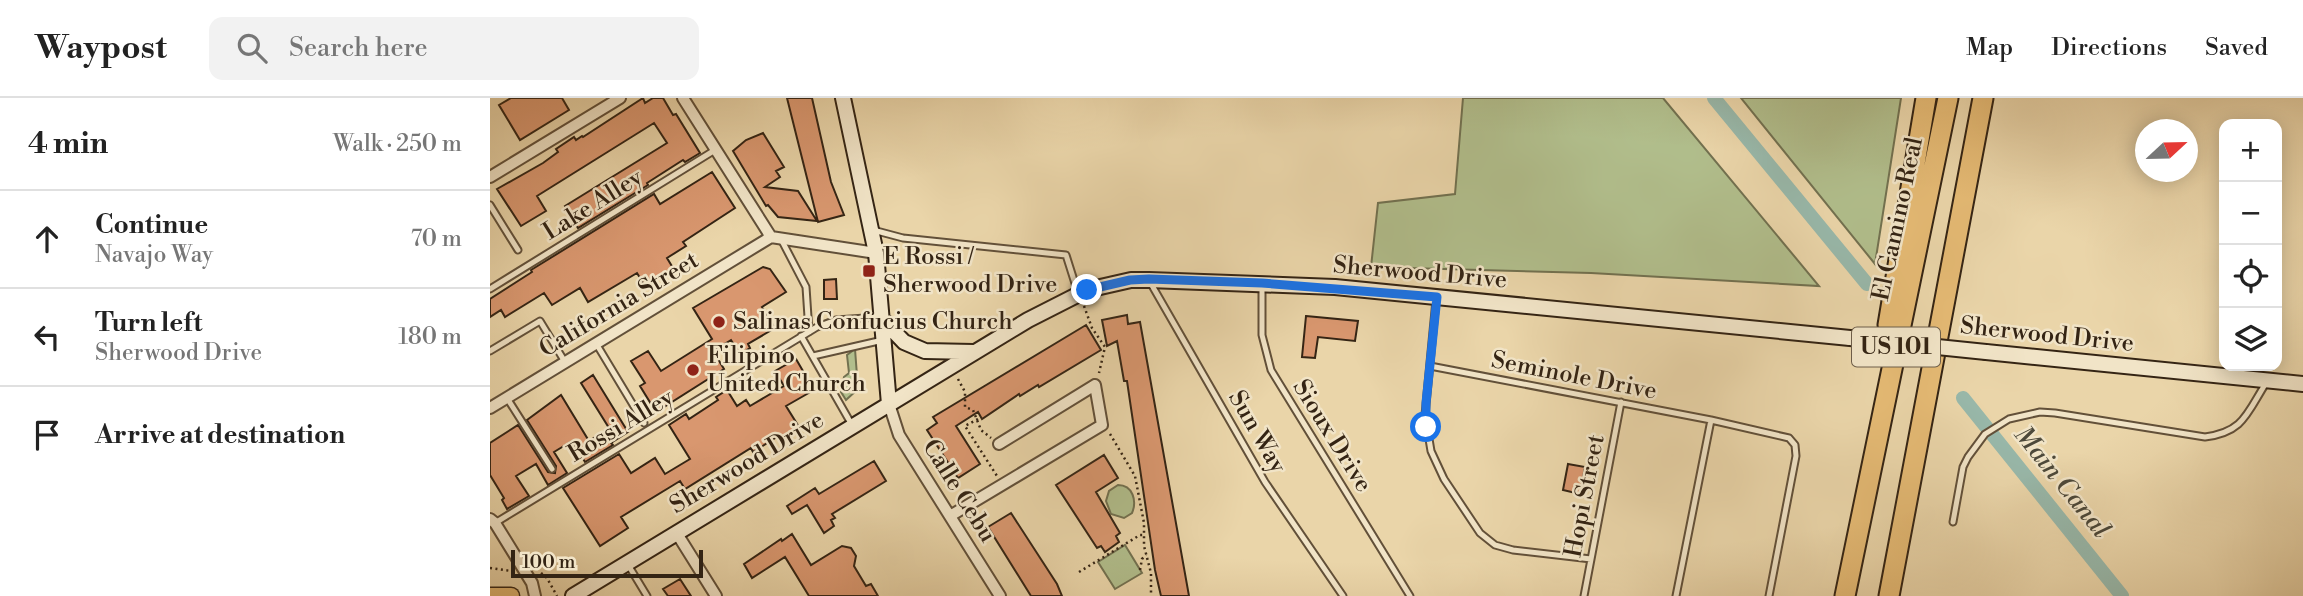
<!DOCTYPE html>
<html lang="en">
<head>
<meta charset="utf-8">
<style>
  :root { --surface:#fff; --page:#f2f2f2; --text:#222; --muted:#767676; --line:#e0e0e0 }
  body { margin:0; font-family:"Libre Bodoni",serif; background:var(--page); color:var(--text) }
  .controls { position:absolute; right:21px; top:21px; display:grid; overflow:hidden; border-radius:14px; box-shadow:0 4px 18px #0003 }
  .controls button { width:63px; height:63px; display:grid; place-items:center; padding:0; border:0; border-bottom:2px solid var(--line); background:var(--surface); color:var(--text); font:35px sans-serif }
  .compass { position:absolute; left:1645px; top:21px; width:63px; height:63px; border-radius:50%; background:var(--surface); box-shadow:0 4px 18px #0003; rotate:68deg }
  .scale { position:absolute; left:21px; bottom:18px; width:192px; box-sizing:border-box; padding-left:7px; border:4px solid #342414; border-top:0; font-size:19px; line-height:24px; white-space:nowrap; color:#342414; -webkit-text-stroke:5px #f1e4c7; paint-order:stroke }
  .stop { position:absolute; width:21px; height:21px; margin:-16px; border:5px solid #1a73e8; border-radius:50%; background:#fff }
  .stop.end { background:#1a73e8; border-color:#fff; box-shadow:0 2px 7px #0008 }
  .list { margin:0; padding:0; list-style:none }
  h2 { display:flex; justify-content:space-between; align-items:center; height:91px; margin:0; padding:0 28px; font-size:30px }
  h2 small { font-size:23px; font-weight:400; color:var(--muted) }
  .list li { display:grid; grid-template-columns:46px 1fr auto; gap:21px; align-items:center; box-sizing:border-box; height:98px; padding:0 28px; border-top:2px solid var(--line) }
  .list b { display:block; font-size:26px; white-space:nowrap }
  .list p { margin:0; font-size:23px; white-space:nowrap; color:var(--muted) }
  .list em { font-size:23px; font-style:normal; color:var(--muted) }
  .icon { flex:none; width:38px; height:38px; fill:none; stroke:currentColor; stroke-width:2; stroke-linecap:round; stroke-linejoin:round }
  .map { position:relative; flex:none; width:1813px; height:498px; overflow:hidden }
  header { display:flex; align-items:center; gap:42px; box-sizing:border-box; height:98px; padding:0 35px; background:var(--surface); border-bottom:2px solid var(--line) }
  header strong { font-size:33px }
  nav { display:flex; gap:38px; margin-inline-start:auto; font-size:24px }
  .search { width:490px; height:63px; background:var(--page); display:flex; align-items:center; gap:18px; box-sizing:border-box; padding:0 24px; border-radius:14px; color:var(--muted); font-size:26px }
  main { display:flex }
  aside { flex:1; background:var(--surface) }
  .map>svg:first-child { display:block }
  .green { fill:#b1be8c; stroke:#727150; stroke-width:2 }
  .lines { fill:none; stroke-linecap:round; stroke-linejoin:round }
  .canal { stroke:#98b8aa; stroke-width:14 }
  .building { fill:#d9976f; stroke:#342414; stroke-width:2 }
  .lane-casing { stroke:#625039; stroke-width:9 }
  .street-casing { stroke:#625039; stroke-width:14 }
  .secondary-casing { stroke:#342414; stroke-width:18 }
  .primary-casing { stroke:#342414; stroke-width:19 }
  .highway-casing { stroke:#342414; stroke-width:23 }
  .path { stroke:#342414; stroke-width:2.5; stroke-dasharray:2 3.5; stroke-linecap:butt }
  .lane { stroke:#f1e4c7; stroke-width:5 }
  .street { stroke:#f1e4c7; stroke-width:10 }
  .secondary { stroke:#f1e4c7; stroke-width:14 }
  .primary { stroke:#e5ba74; stroke-width:16 }
  .highway { stroke:#e5ba74; stroke-width:19 }
  .secondary-bridge-casing { stroke:#342414; stroke-width:18; stroke-linecap:butt }
  .secondary-bridge { stroke:#f1e4c7; stroke-width:14 }
  .route { stroke:#1a73e8; stroke-width:9 }
  .poi-dot { fill:#8f2418; stroke:#f1e4c7; stroke-width:2.5 }
  .labels { text-anchor:middle; dominant-baseline:central; stroke-width:5; stroke-linejoin:round; paint-order:stroke }
  .shield { fill:#f1e4c7; stroke:#6d5e4a; stroke-width:2 }
  .shield-label { font-size:23px; font-weight:bold; fill:#342414 }
  .street-label { font-size:24px; fill:#342414; stroke:#f1e4c7 }
  .poi-label { font-size:24px; fill:#342414; stroke:#f1e4c7; text-anchor:start }
  .water-label { font-size:26px; font-style:italic; fill:#4d493a; stroke:#f1e4c7 }
</style>
</head>
<body>
<header>
<strong>Waypost</strong>
<div class="search"><svg class="icon" aria-label="search" viewBox="0 0 24 24"><circle cx="10" cy="10" r="6"/><path d="M15 15l6 6"/></svg>Search here</div>
<nav><a>Map</a><a>Directions</a><a>Saved</a></nav>
</header>
<main>
<aside>
<h2>4 min<small>Walk · 250 m</small></h2>
<ul class="list">
<li><svg class="icon" aria-label="ahead" viewBox="0 0 24 24"><path d="M12 20V5M6 11l6-6 6 6"/></svg><div><b>Continue</b><p>Navajo Way</p></div><em>70 m</em></li>
<li><svg class="icon" aria-label="left" viewBox="0 0 24 24"><path d="M17 20v-9H6M10 6l-5 5 5 5"/></svg><div><b>Turn left</b><p>Sherwood Drive</p></div><em>180 m</em></li>
<li><svg class="icon" aria-label="arrive" viewBox="0 0 24 24"><path d="M6 21V4h12l-3 4 3 4H6"/></svg><div><b>Arrive at destination</b></div></li>
</ul>
</aside>
<div class="map">
<svg width="1813" height="498" viewBox="0 0 1813 498">
  <rect width="100%" height="100%" fill="#ead5a9"/>
  <filter id="stains"><feTurbulence type="fractalNoise" baseFrequency=".00286" numOctaves="4"/><feColorMatrix values="0 0 0 0 .2 0 0 0 0 .09 0 0 0 0 .02 0 0 0 .5 -.17"/></filter>
  <radialGradient id="worn" r=".72"><stop offset=".6" stop-color="#630" stop-opacity="0"/><stop offset="1" stop-color="#630" stop-opacity=".3"/></radialGradient>
  <path class="green" d="M973 0H1173L1329 188 1101 175 881 169 888 105 965 96Z
    M1251 0H1411L1385 166Z
    M365 251 368 291 356 302 351 294 354 279 359 275 357 257Z
    M628 387C643 387 647 403 642 415L634 420 621 416 616 403 619 393Z
    M635 447 652 475 625 491 608 464Z"/>
  <g class="lines">
    <path class="canal" d="M1224 0 1377 186
      M1473 300 1632 498"/>
  </g>
  <path class="building" d="M21 0H72L79 12 30 42 9 7Z
    M153 0 155 5 163 0H173L183 17 186 16 210 55 195 64 193 62 157 85 158 87 88 130 75 108 177 45 164 25 47 98 56 113 31 128 7 91 53 65 68 54 66 51 84 39 86 42 92 38 93 39Z
    M297 0H322L341 84 354 117 328 124Z
    M273 35 294 69 286 73 290 79 275 89 308 93 327 123 288 119 278 107 276 108 243 53 256 42Z
    M222 74 245 110 193 144 196 148 177 160 183 170 155 188 147 175 98 204 90 190 62 207 54 195 15 219 11 212 0 219V201L42 174 41 172 164 96 170 106Z
    M273 169 280 171 296 194 272 209 285 230 258 246 260 250 250 256 241 242 223 253 234 271 166 314 150 288 155 285 141 263 158 253 171 273 222 241 203 210Z
    M346 181 347 201H334V182Z
    M637 217 638 226 650 224 699 498H671L665 472 637 283H634L627 243 617 248 612 222Z
    M816 218 868 223 865 243 828 239 825 260 812 259Z
    M596 227 611 252 549 289 548 287 530 298 529 296 492 321 488 314 466 328 490 366 468 380 437 332 447 325 443 319Z
    M306 261 324 292 296 308 309 329 292 339 290 337 263 354 261 350 195 391 190 383 131 419 138 430 110 448 73 390 129 356 141 375 165 360 175 376 200 361 179 327 196 316 199 321 228 302 226 299 237 292 247 308 256 302 260 308 294 288 285 273Z
    M103 277 138 334 121 345 123 347 95 364 82 343 64 354 77 375 58 387 46 366 26 378 39 398 17 411 12 402 14 400 0 377V345L28 327 58 374 65 375 66 368 37 322 71 297 99 343 119 330 91 285Z
    M614 357 628 380 606 394 630 435 626 438 629 444 615 454 611 448 607 450 566 387Z
    M384 363 396 383 342 416 345 420 341 422 344 428 334 435 317 407 302 416 297 408 325 390 329 396Z
    M1078 366 1095 369 1090 396 1073 392Z
    M521 415 567 486 572 498H541L498 429Z
    M302 436 321 467 352 448 361 450 366 458 364 468 376 488 381 486 388 498H319L295 459 262 480 254 466 291 441 292 443Z
    M190 481 201 498H178L173 491Z"/>
  <g class="lines">
    <g class="lane-casing">
      <path id="lane" d="M0 107 28 152
        M383 132 413 140 576 157 588 195
        M291 141 316 189 319 234
        M660 184 775 384 853 498
        M772 188V237L781 272 920 498
        M0 191 225 52
        M946 202 935 317 941 353 954 381 990 435 1005 447 1023 452 1101 461
        M311 238 362 327
        M107 247 154 325
        M0 253 50 223 75 264
        M323 258 393 242
        M940 268 1221 322 1299 340 1305 347 1306 358 1279 498
        M17 300 62 371
        M1463 424 1473 369 1478 359 1495 336 1519 321 1550 314 1565 315 1715 339C1754 334 1757 315 1776 285
        M5 425 327 229 346 222 390 219
        M137 465 157 498
        M1094 498 1131 304
        M1186 498 1221 322"/>
    </g>
    <g class="street-casing">
      <path id="street" d="M193 0 281 139 386 155
        M0 79 130 0
        M399 306 409 337 510 498
        M0 310 281 139
        M460 418 612 327 605 287 509 346
        M0 421 5 425 42 485 45 498
        M186 434 226 498"/>
    </g>
    <g class="secondary-casing">
      <path id="secondary" d="M353 0 386 155 399 306
        M390 219 414 244 435 253 483 254
        M1496 254 1813 286
        M83 498 538 222 597 192 641 182H659L845 189 1360 240"/>
    </g>
    <g class="primary-casing">
      <path id="primary" d="M0 498H21"/>
    </g>
    <g class="highway-casing">
      <path id="highway" d="M1398 227 1436 0
        M1355 498 1458 0
        M1399 498 1493 0"/>
    </g>
    <path class="path" d="M594 208 602 230 615 249 609 275
      M468 281 475 294V309L483 312 491 332 501 340
      M488 321 475 328 507 378
      M620 336 645 378 654 425V448L661 475V498
      M0 470 21 473
      M650 472 652 461 656 457
      M589 474 650 437H654
      M51 475 57 480 67 498"/>
    <use href="#lane" class="lane"/>
    <use href="#street" class="street"/>
    <use href="#secondary" class="secondary"/>
    <use href="#primary" class="primary"/>
    <use href="#highway" class="highway"/>
    <g class="secondary-bridge-casing">
      <path id="secondary-bridge" d="M1360 240 1496 254"/>
    </g>
    <use href="#secondary-bridge" class="secondary-bridge"/>
  </g>
  <g class="lines">
    <path class="route" d="M597 192 640 182 659 181 772 185 947 199 936 305V329"/>
  </g>
  <g class="poi-dot">
    <rect x="372" y="166" width="14" height="14" rx="3.5"/>
    <circle cx="229" cy="224" r="7"/>
    <circle cx="203" cy="272" r="7"/>
  </g>
  <g class="labels">
    <rect class="shield" x="1362" y="229.5" width="88" height="39" rx="5"/>
    <g class="shield-label">
      <text x="1406" y="249">US 101</text>
    </g>
    <g class="street-label">
      <text transform="translate(103 107) rotate(-32)">Lake Alley</text>
      <text transform="translate(1408 121) rotate(-78)">El Camino Real</text>
      <text transform="translate(930 175) rotate(5)">Sherwood Drive</text>
      <text transform="translate(129 207) rotate(-31)">California Street</text>
      <text transform="translate(1557 237) rotate(6)">Sherwood Drive</text>
      <text transform="translate(1084 278) rotate(11)">Seminole Drive</text>
      <text transform="translate(131 328) rotate(-31)">Rossi Alley</text>
      <text transform="translate(767 334) rotate(60)">Sun Way</text>
      <text transform="translate(842 338) rotate(58)">Sioux Drive</text>
      <text transform="translate(257 365) rotate(-31)">Sherwood Drive</text>
      <text transform="translate(469 393) rotate(58)">Calle Cebu</text>
      <text transform="translate(1095 398) rotate(-79)">Hopi Street</text>
    </g>
    <g class="poi-label">
      <text x="393" y="159">E Rossi /<tspan x="393" dy="28">Sherwood Drive</tspan></text>
      <text x="243" y="224">Salinas Confucius Church</text>
      <text x="217" y="258">Filipino<tspan x="217" dy="28">United Church</tspan></text>
    </g>
    <g class="water-label">
      <text transform="translate(1572 384) rotate(51)">Main Canal</text>
    </g>
  </g>
  <rect width="100%" height="100%" filter="url(#stains)"/>
  <rect width="100%" height="100%" fill="url(#worn)"/>
</svg>
<div class="controls">
<button>+</button>
<button>−</button>
<button><svg class="icon" aria-label="locate" viewBox="0 0 24 24"><circle cx="12" cy="12" r="6"/><path d="M12 2v4M12 18v4M2 12h4M18 12h4"/></svg></button>
<button><svg class="icon" aria-label="layers" viewBox="0 0 24 24"><path d="M12 4l9 5-9 5-9-5zM3 14l9 5 9-5"/></svg></button>
</div>
<svg class="compass" viewBox="-18 -18 36 36"><path d="M0-13l5 13h-10z" fill="#e53935"/><path d="M0 13l5-13h-10z" fill="#767676"/></svg>
<div class="scale">100 m</div>
<div class="stop" style="left:936px;top:329px"></div>
<div class="stop end" style="left:597px;top:192px"></div>
</div>
</main>
</body>
</html>
